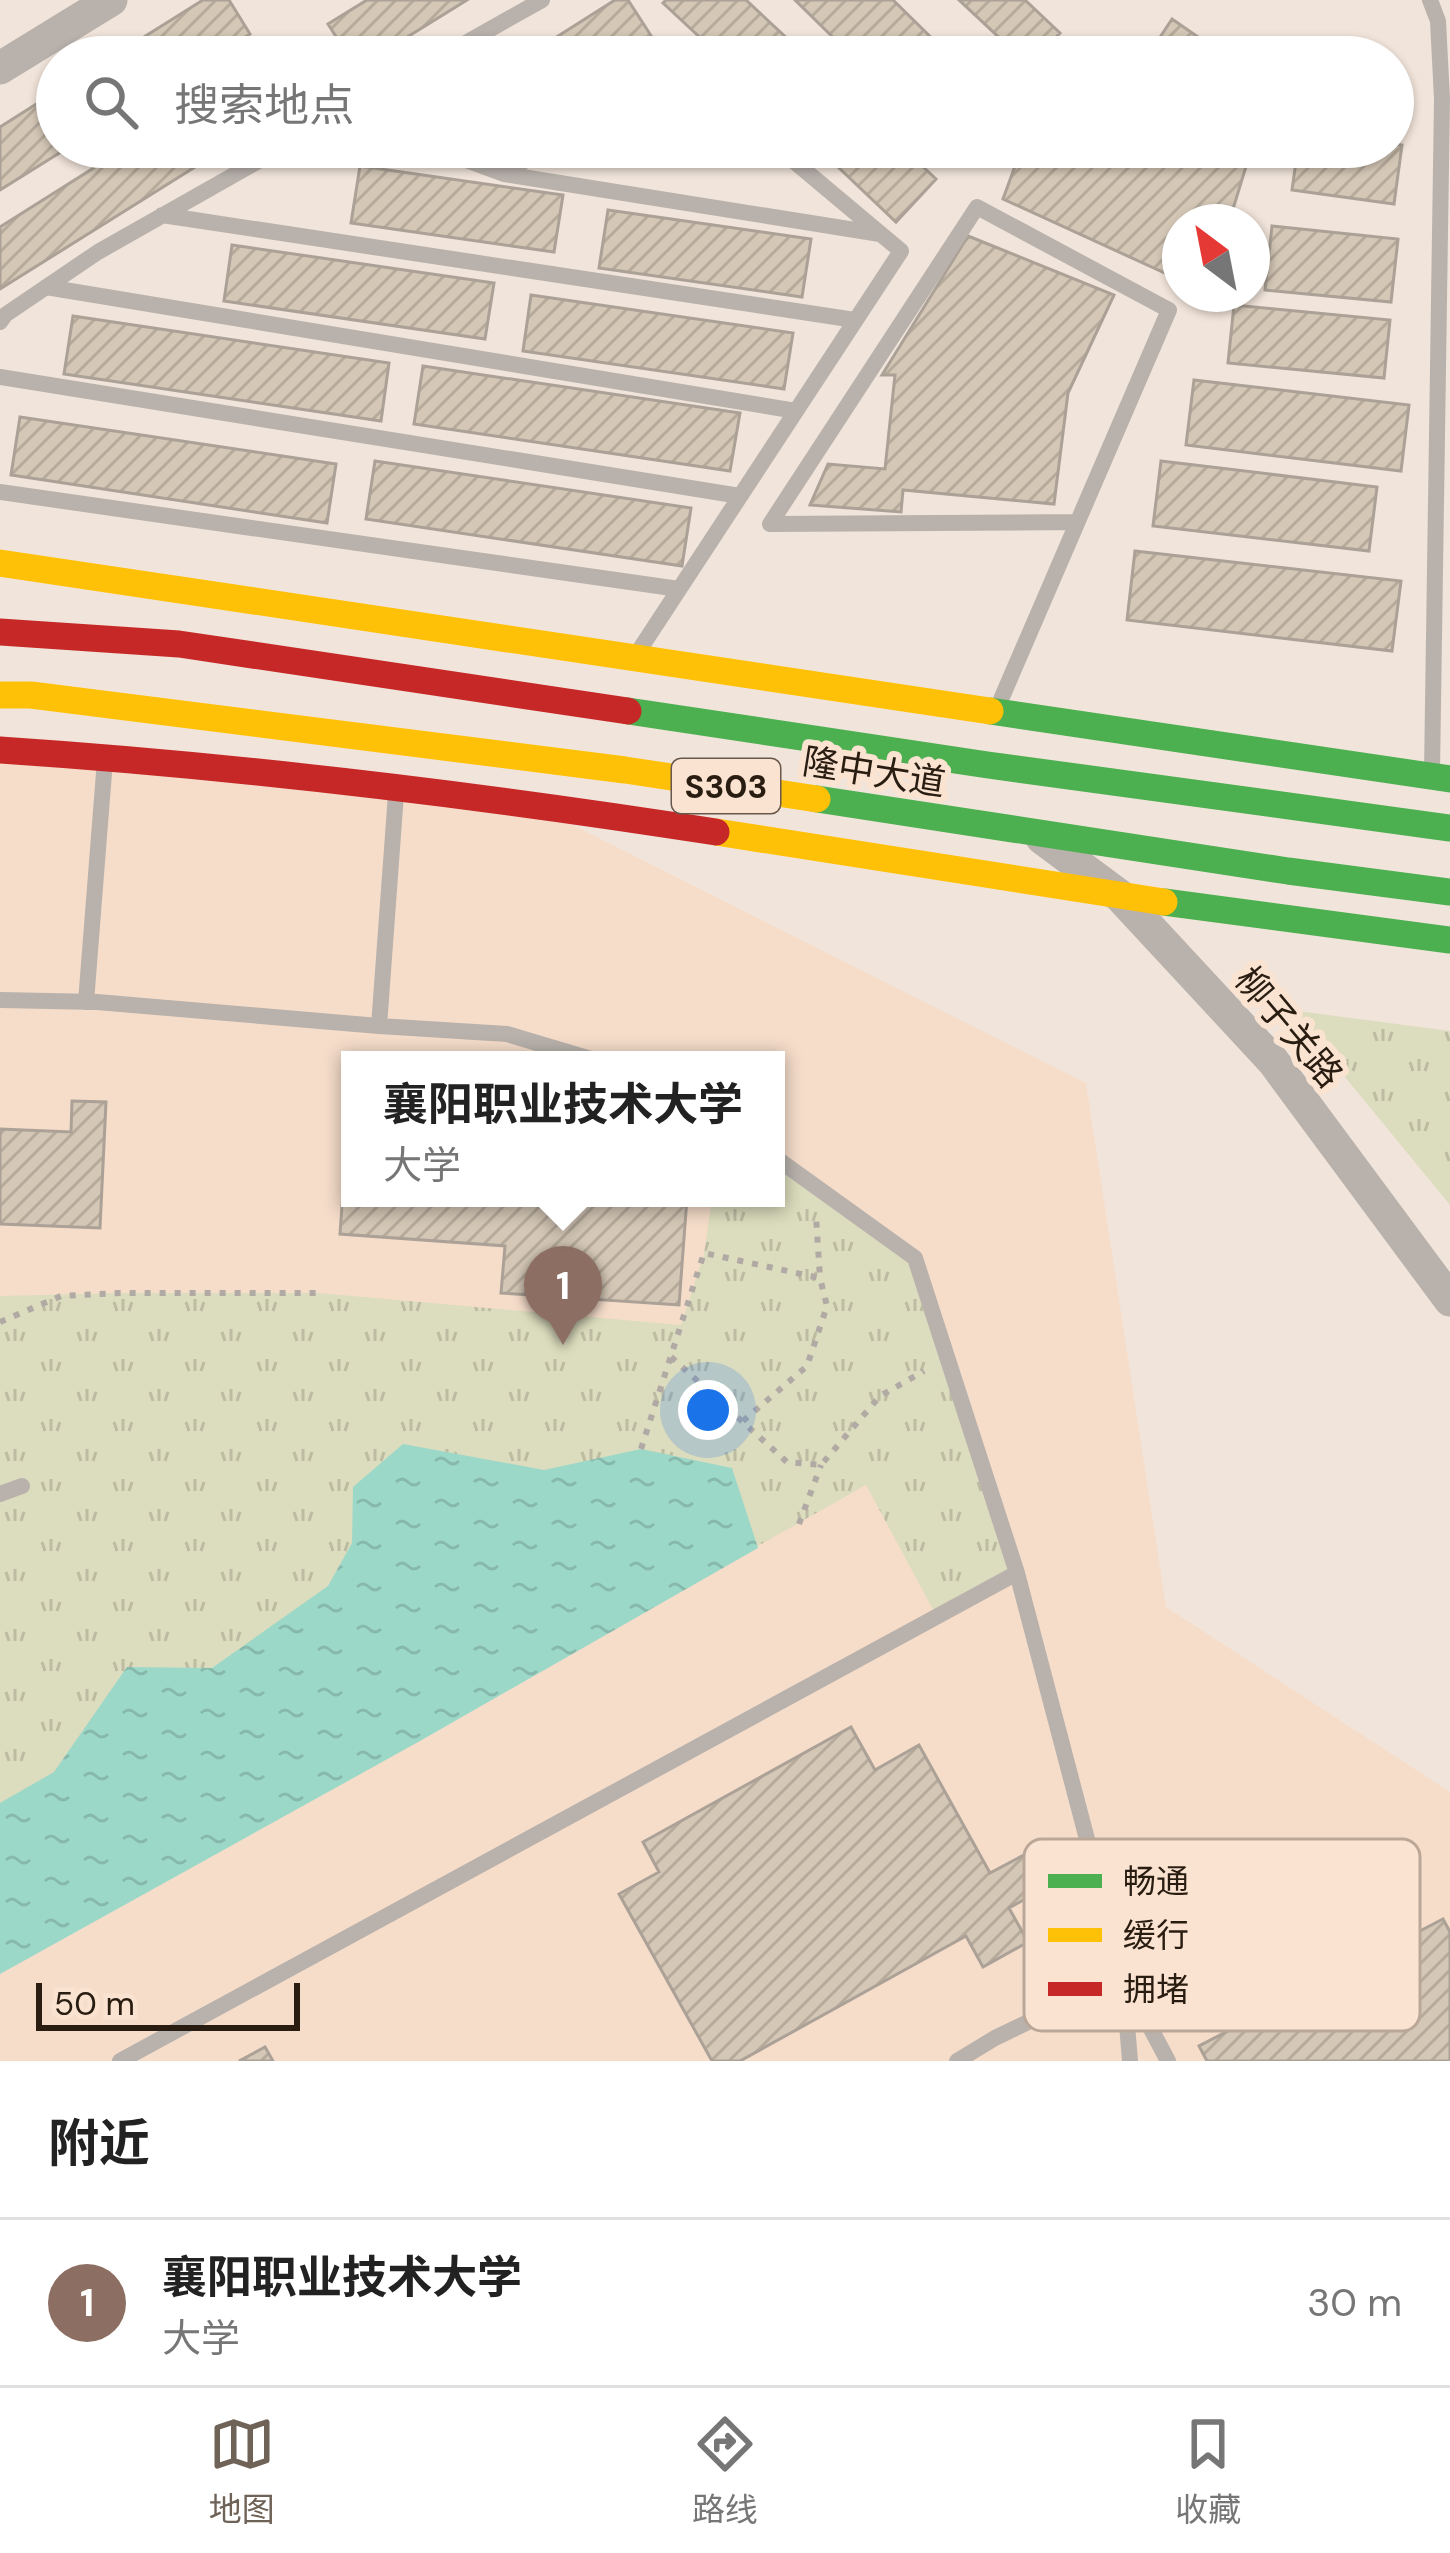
<!DOCTYPE html>
<html lang="zh">
<head>
<meta charset="utf-8">
<style>
  :root { --surface:#fff; --page:#f2f2f2; --text:#222; --muted:#767676; --line:#e0e0e0; --accent:#6f6257 }
  body { margin:0; font-family:"DM Sans","Noto Sans SC",sans-serif; background:var(--page); color:var(--text) }
  .compass { position:absolute; left:1162px; top:204px; width:108px; height:108px; border-radius:50%; background:var(--surface); box-shadow:0 3px 9px #0004; rotate:328deg }
  .scale { position:absolute; left:36px; bottom:30px; width:264px; box-sizing:border-box; padding-left:12px; border:6px solid #291c11; border-top:0; font-size:33px; line-height:42px; white-space:nowrap; color:#291c11; -webkit-text-stroke:9px #fae3d1; paint-order:stroke }
  .you { position:absolute; left:708px; top:1410px; width:42px; height:42px; margin:-30px; border:9px solid #fff; border-radius:50%; background:#1a73e8; box-shadow:0 0 0 18px #1a73e833 }
  .badge { display:grid; place-items:center; width:78px; height:78px; border-radius:50%; background:var(--accent); color:#fff; font-size:39px; font-weight:700 }
  .pin { position:absolute; translate:-50% -99px; filter:drop-shadow(0 3px 6px #0008) }
  .pin::after { content:''; position:absolute; top:63px; width:42px; height:36px; background:inherit; clip-path:polygon(0 0,100% 0,50% 100%) }
  .popup { position:absolute; left:341px; top:1051px; width:444px; height:156px; box-sizing:border-box; display:grid; place-content:center; border-radius:0px; background:var(--surface); filter:drop-shadow(0 3px 9px #0005); font-size:39px; white-space:nowrap; color:var(--muted) }
  .popup b { font-size:45px; color:var(--text) }
  .popup::after { content:''; position:absolute; left:50%; top:100%; margin-left:-24px; border:24px solid transparent; border-top-color:var(--surface) }
  .list { margin:0; padding:0; list-style:none }
  h2 { display:flex; justify-content:space-between; align-items:center; height:156px; margin:0; padding:0 48px; font-size:51px }
  h2 small { font-size:39px; font-weight:400; color:var(--muted) }
  .list li { display:grid; grid-template-columns:78px 1fr auto; gap:36px; align-items:center; box-sizing:border-box; height:168px; padding:0 48px; border-top:3px solid var(--line) }
  .list b { display:block; font-size:45px; white-space:nowrap }
  .list p { margin:0; font-size:39px; white-space:nowrap; color:var(--muted) }
  .list em { font-size:39px; font-style:normal; color:var(--muted) }
  .icon { flex:none; width:66px; height:66px; fill:none; stroke:currentColor; stroke-width:2; stroke-linecap:round; stroke-linejoin:round }
  .map { position:relative; flex:none; width:1450px; height:2061px; overflow:hidden }
  .search { position:absolute; background:var(--surface); box-shadow:0 3px 9px #0004; left:36px; right:36px; top:36px; height:132px; display:flex; align-items:center; gap:30px; box-sizing:border-box; padding:0 42px; border-radius:66px; color:var(--muted); font-size:45px }
  .sheet { height:324px; background:var(--surface) }
  nav { display:flex; justify-content:space-around; align-items:center; box-sizing:border-box; height:168px; border-top:3px solid var(--line); background:var(--surface); font-size:33px; color:var(--muted) }
  nav a { display:grid; justify-items:center; gap:6px }
  nav .on { color:var(--accent) }
  .map>svg:first-child { display:block }
  .built { fill:#f6ddca; fill-rule:evenodd }
  .grass { fill:url(#grass-tufts) }
  .water { fill:url(#water-ripples) }
  .building { fill:url(#building-hatch); stroke:#aba196; stroke-width:3 }
  .lines { fill:none; stroke-linecap:round; stroke-linejoin:round }
  .path { stroke:#b0a9a4; stroke-width:6; stroke-dasharray:6 9; stroke-linecap:butt }
  .lane { stroke:#b9b2ac; stroke-width:16 }
  .street { stroke:#b9b2ac; stroke-width:33 }
  .fast { stroke:#4caf50; stroke-width:27 }
  .slow { stroke:#ffc107; stroke-width:27 }
  .jam { stroke:#c62828; stroke-width:27 }
  .labels { text-anchor:middle; dominant-baseline:central; stroke-width:12; stroke-linejoin:round; paint-order:stroke }
  .shield { fill:#fae3d1; stroke:#68584b; stroke-width:3 }
  .shield-label { font-size:33px; font-weight:bold; fill:#291c11 }
  .street-label { font-size:36px; fill:#291c11; stroke:#fae3d1 }
  .key { fill:#fae3d1; stroke:#bba797; stroke-width:3 }
  .key-label { font-size:33px; fill:#291c11 }
</style>
</head>
<body>
<div class="map">
<svg width="1450" height="2061" viewBox="0 0 1450 2061">
  <defs>
    <pattern id="grass-tufts" width="24" height="20" patternUnits="userSpaceOnUse" patternTransform="scale(3)"><rect width="24" height="20" fill="#dcdcbe"/><path d="M3 7l-1-3M5 7V3M7 7l1-3M15 17l-1-3M17 17v-4M19 17l1-3" fill="none" stroke="#bdbca2"/></pattern>
    <pattern id="water-ripples" width="26" height="14" patternUnits="userSpaceOnUse" patternTransform="scale(3)"><rect width="26" height="14" fill="#9cd8c8"/><path d="M2 4q2-2 4 0t4 0M15 11q2-2 4 0t4 0" fill="none" stroke="#86b9ab"/></pattern>
    <pattern id="building-hatch" width="6" height="6" patternUnits="userSpaceOnUse" patternTransform="scale(3)"><rect width="6" height="6" fill="#d4c7b6"/><path d="M-1 1l2-2M0 6l6-6M5 7l2-2" fill="none" stroke="#b6aa9b"/></pattern>
  </defs>
  <rect width="100%" height="100%" fill="#f1e4da"/>
  <path class="built" d="M0 742 529 803 1086 1083 1166 1607 1450 1792V2061H0ZM350 1060H776V1198H350Z"/>
  <path class="grass" d="M1290 1010 1450 1031V1205Z
    M776 1158 915 1258 1017 1573 937 1617 866 1485 0 1974V1296L120 1293H319L681 1325 704 1254 712 1198H776Z"/>
  <path class="water" d="M403 1444 544 1470 641 1449 732 1468 758 1548 420 1741 0 1974V1803L54 1772 127 1667 212 1668 328 1586 352 1543 353 1487Z"/>
  <path class="building" d="M203 0H229L250 34 213 57H112Z
    M367 0H467L375 57H349L328 24Z
    M615 0H628L659 48 645 57H525Z
    M666 0H746L807 57H721L663 3Z
    M795 0H893L951 57H853Z
    M959 0H1025L1060 33 1037 57H1020Z
    M1172 19 1224 55 1230 57H1147Z
    M57 91V147H69L0 190V127Z
    M1393 144 1402 145 1394 204 1292 190 1298 147H1393Z
    M127 147H227L0 289V227Z
    M817 147H902L936 179 896 222Z
    M1022 147H1252L1229 222H1180V280L1003 199Z
    M360 166 563 195 554 252 351 223Z
    M608 210 811 239 802 297 599 268Z
    M1272 226 1398 239 1391 302 1265 290Z
    M968 236 1114 295 1068 393 1054 504 903 490 901 512 810 505 828 464 885 469 895 375H882Z
    M232 245 494 283 485 339 224 301Z
    M531 295 793 333 784 389 523 351Z
    M1234 305 1390 320 1384 378 1228 363Z
    M73 316 389 363 381 421 64 374Z
    M423 366 740 413 730 471 414 424Z
    M1194 380 1409 405 1401 471 1186 445Z
    M20 417 336 464 327 523 11 475Z
    M375 461 691 508 682 566 366 519Z
    M1161 461 1377 487 1369 551 1153 526Z
    M1135 551 1401 581 1392 651 1127 620Z
    M72 1101 106 1102 100 1228 0 1224V1129L71 1132Z
    M349 1108 350 1198H687L679 1305 501 1293 505 1246 340 1234Z
    M851 1727 875 1770 919 1745 990 1873 1037 1848 1056 1882 1009 1908 1028 1942 983 1967 966 1936 740 2061H712L619 1894 659 1872 643 1842Z
    M1443 1919 1450 1932V2061H1207L1199 2046Z
    M265 2047 273 2061H239Z"/>
  <g class="lines">
    <path class="path" d="M0 1322 61 1296 120 1293H319
      M671 1357 787 1462 821 1465 880 1396 924 1371
      M743 1421 807 1366 827 1306 820 1278
      M641 1449 704 1253 820 1278 816 1216
      M799 1524 821 1465"/>
    <path class="lane" d="M1430 0 1438 21 1442 99 1432 771
      M441 57 542 0
      M431 147 504 174
      M546 147 504 174 880 234
      M162 215 855 320
      M46 287 796 411
      M0 322 5 315 98 252 283 147
      M0 377 740 496
      M0 492 679 589
      M638 652 901 251 777 147
      M996 711 1169 310 977 207 770 524 1077 522
      M0 1000 97 1002 379 1026 507 1034 594 1060
      M86 1002 105 760
      M379 1026 396 794
      M776 1158 915 1258 1017 1573 1123 1976 1130 2061
      M0 1494 22 1486
      M120 2061 1017 1573
      M957 2061 995 2038 1123 1976 1168 2061"/>
    <path class="street" d="M0 68 111 0
      M1042 838 1120 896 1273 1061 1450 1300"/>
    <path class="fast" d="M628 711 988 765 1450 828
      M990 711 1450 779
      M817 799 1288 871 1450 892
      M1164 902 1450 940"/>
    <path class="slow" d="M0 563 990 711
      M0 695H31L625 770 817 799
      M716 832 1164 902"/>
    <path class="jam" d="M0 632 179 644 628 711
      M0 750C240 766 479 795 716 832"/>
  </g>
  <g class="labels">
    <rect class="shield" x="672" y="759" width="108" height="54" rx="9"/>
    <g class="shield-label">
      <text x="726" y="786">S303</text>
    </g>
    <g class="street-label">
      <text transform="translate(874 772) rotate(9)">隆中大道</text>
      <text transform="translate(1289 1027) rotate(50)">柳子关路</text>
    </g>
  </g>
  <rect x="1024" y="1839" width="396" height="192" rx="18" class="key"/>
  <rect x="1048" y="1874" width="54" height="14" fill="#4caf50"/>
  <rect x="1048" y="1928" width="54" height="14" fill="#ffc107"/>
  <rect x="1048" y="1982" width="54" height="14" fill="#c62828"/>
  <g class="key-label">
    <text x="1123" y="1893">畅通</text>
    <text x="1123" y="1947">缓行</text>
    <text x="1123" y="2001">拥堵</text>
  </g>
</svg>
<svg class="compass" viewBox="-18 -18 36 36"><path d="M0-13l5 13h-10z" fill="#e53935"/><path d="M0 13l5-13h-10z" fill="#767676"/></svg>
<div class="scale">50 m</div>
<div class="you"></div>
<div class="pin badge" style="left:563px;top:1345px;background:#8d6e63">1</div>
<div class="popup"><b>襄阳职业技术大学</b>大学</div>
<div class="search"><svg class="icon" aria-label="search" viewBox="0 0 24 24"><circle cx="10" cy="10" r="6"/><path d="M15 15l6 6"/></svg>搜索地点</div>
</div>
<section class="sheet">
<h2>附近<small></small></h2>
<ul class="list">
<li><span class="badge" style="background:#8d6e63">1</span><div><b>襄阳职业技术大学</b><p>大学</p></div><em>30 m</em></li>
</ul>
</section>
<nav>
<a class="on"><svg class="icon" aria-label="map" viewBox="0 0 24 24"><path d="M3 6l6-2 6 2 6-2v14l-6 2-6-2-6 2zM9 4v14M15 6v14"/></svg>地图</a>
<a><svg class="icon" aria-label="directions" viewBox="0 0 24 24"><path d="M12 3l9 9-9 9-9-9zM9 14v-3h6M13 9l2 2-2 2"/></svg>路线</a>
<a><svg class="icon" aria-label="saved" viewBox="0 0 24 24"><path d="M7 4h10v16l-5-4-5 4z"/></svg>收藏</a>
</nav>
</body>
</html>
